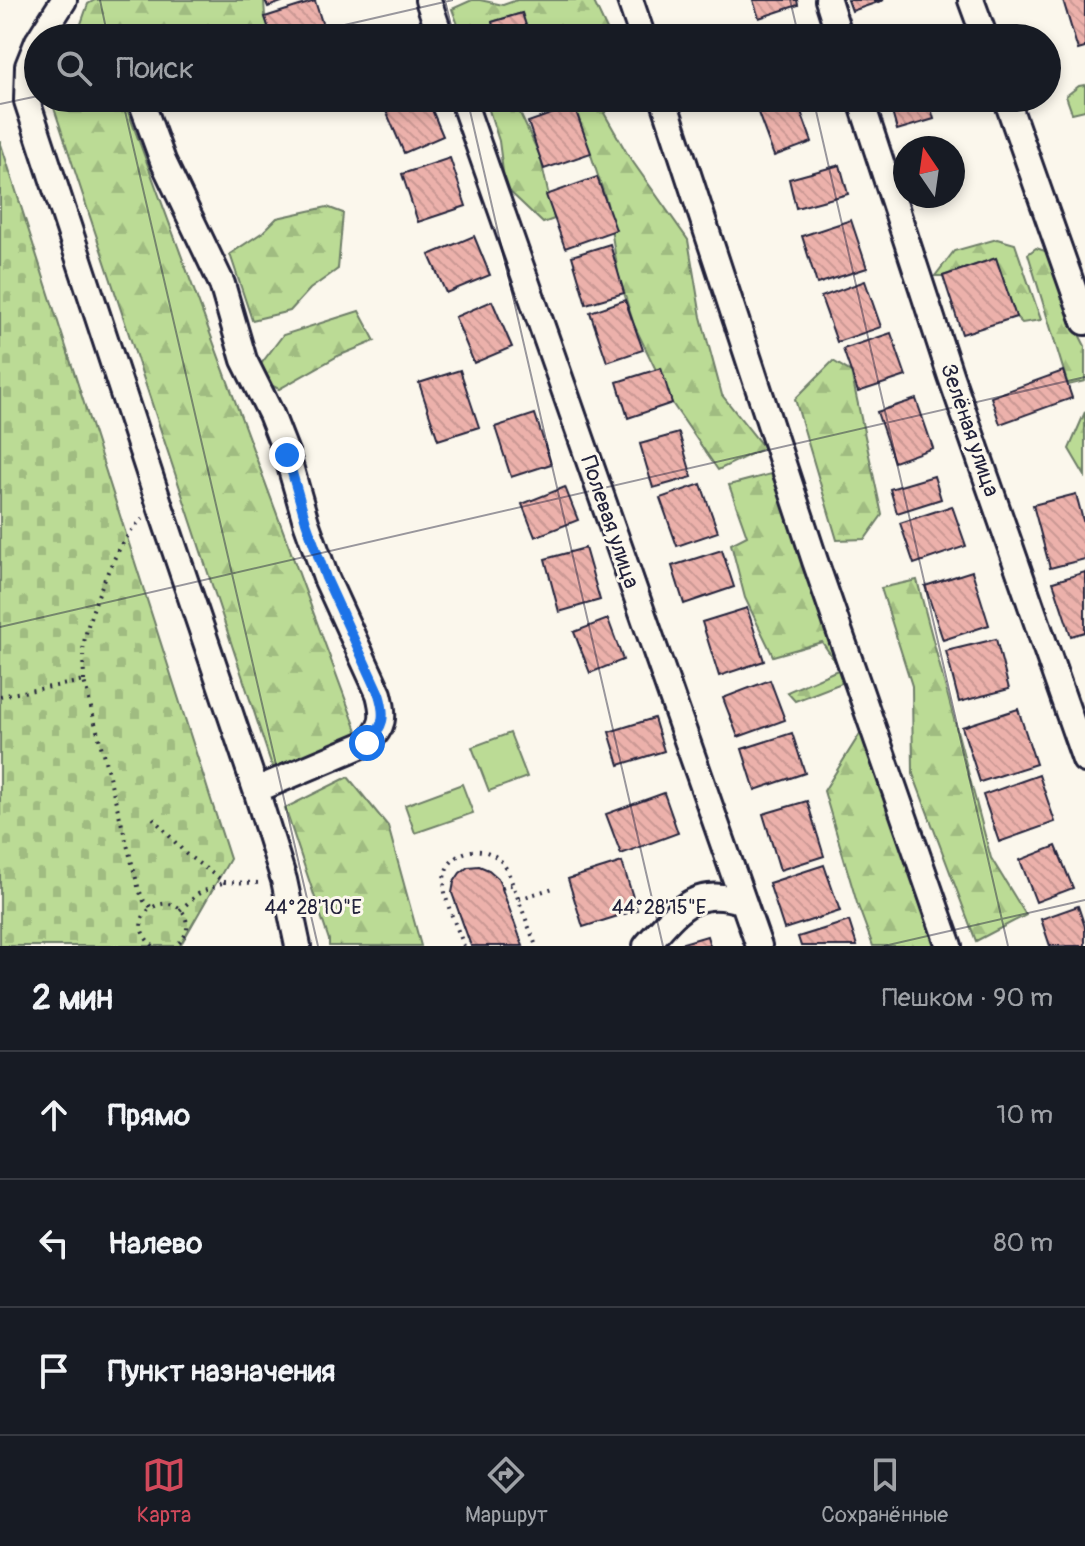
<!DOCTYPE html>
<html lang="ru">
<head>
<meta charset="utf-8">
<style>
  :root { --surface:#171b24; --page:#20242c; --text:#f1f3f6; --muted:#9ea1a6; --line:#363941; --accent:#d1495b }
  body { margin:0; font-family:Pangolin,sans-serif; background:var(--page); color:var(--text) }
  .compass { position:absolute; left:893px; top:136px; width:72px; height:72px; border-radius:50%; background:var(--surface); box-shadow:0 4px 12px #0003; rotate:347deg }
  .stop { position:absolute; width:24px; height:24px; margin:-18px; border:6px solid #1a73e8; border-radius:50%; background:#fff }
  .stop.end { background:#1a73e8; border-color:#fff; box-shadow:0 2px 8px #0008 }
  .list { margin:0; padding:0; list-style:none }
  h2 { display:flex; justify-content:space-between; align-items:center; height:104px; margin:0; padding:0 32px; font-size:34px }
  h2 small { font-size:26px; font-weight:400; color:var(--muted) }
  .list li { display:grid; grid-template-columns:52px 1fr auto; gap:24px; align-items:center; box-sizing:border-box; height:128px; padding:0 32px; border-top:2px solid var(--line) }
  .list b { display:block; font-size:30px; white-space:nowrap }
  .list em { font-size:26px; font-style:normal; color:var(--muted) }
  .icon { flex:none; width:44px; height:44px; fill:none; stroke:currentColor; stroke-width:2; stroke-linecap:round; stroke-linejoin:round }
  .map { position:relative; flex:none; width:1085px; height:946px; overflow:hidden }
  .search { position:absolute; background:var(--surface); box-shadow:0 4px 12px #0003; left:24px; right:24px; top:24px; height:88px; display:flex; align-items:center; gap:20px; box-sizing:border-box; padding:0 28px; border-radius:44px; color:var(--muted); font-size:30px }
  .sheet { height:488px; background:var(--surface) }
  nav { display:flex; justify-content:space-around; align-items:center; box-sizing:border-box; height:112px; border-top:2px solid var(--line); background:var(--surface); font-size:22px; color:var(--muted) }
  nav a { display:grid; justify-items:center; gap:4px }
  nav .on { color:var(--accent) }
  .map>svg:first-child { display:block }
  .green { fill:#bbdb95; stroke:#6e7e68; stroke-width:2 }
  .forest { fill:url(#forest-firs); stroke:#6e7e68; stroke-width:2 }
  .cemetery { fill:url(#cemetery-stones); stroke:#6e7e68; stroke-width:2 }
  .building { fill:url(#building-back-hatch); stroke:#22223b; stroke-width:2 }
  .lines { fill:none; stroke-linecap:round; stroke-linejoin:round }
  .minor-casing { stroke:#22223b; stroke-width:30 }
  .path { stroke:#22223b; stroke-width:4; stroke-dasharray:2 6; stroke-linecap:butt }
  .minor { stroke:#fbf7ec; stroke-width:24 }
  .route { stroke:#1a73e8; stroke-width:10 }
  .ticks { fill:none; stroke:#22223b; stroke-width:2; stroke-opacity:0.45 }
  .labels { text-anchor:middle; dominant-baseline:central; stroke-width:6; stroke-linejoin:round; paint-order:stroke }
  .street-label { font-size:22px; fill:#22223b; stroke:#fbf7ec }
  .ticks-label { font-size:20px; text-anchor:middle; fill:#22223b; stroke:#fbf7ec; stroke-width:6; stroke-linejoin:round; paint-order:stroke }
</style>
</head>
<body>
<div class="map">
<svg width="1085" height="946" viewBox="0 0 1085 946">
  <defs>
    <pattern id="forest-firs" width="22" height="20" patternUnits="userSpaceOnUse" patternTransform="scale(2)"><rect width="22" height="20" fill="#bbdb95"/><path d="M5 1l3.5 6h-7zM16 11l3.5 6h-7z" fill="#a0bc81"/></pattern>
    <pattern id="cemetery-stones" width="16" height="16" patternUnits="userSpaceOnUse" patternTransform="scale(2)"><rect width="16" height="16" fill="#bbdb95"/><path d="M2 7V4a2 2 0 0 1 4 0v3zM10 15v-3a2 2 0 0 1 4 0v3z" fill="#a0bc81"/></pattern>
    <pattern id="building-back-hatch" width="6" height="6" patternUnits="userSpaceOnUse" patternTransform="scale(2)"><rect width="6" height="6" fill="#ecb1ab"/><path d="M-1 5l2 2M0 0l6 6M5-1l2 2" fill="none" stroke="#ca9894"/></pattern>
  </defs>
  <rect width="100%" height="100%" fill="#fbf7ec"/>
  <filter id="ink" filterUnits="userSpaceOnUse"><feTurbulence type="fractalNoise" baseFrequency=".0125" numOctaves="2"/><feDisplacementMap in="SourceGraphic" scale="16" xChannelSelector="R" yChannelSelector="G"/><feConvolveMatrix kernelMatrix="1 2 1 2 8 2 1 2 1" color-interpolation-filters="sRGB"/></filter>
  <g filter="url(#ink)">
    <path class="green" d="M510 733 527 777 489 791 472 747Z
      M462 784 473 813 415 833 405 805Z"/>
    <path class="forest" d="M95 0H264L265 17 272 38H76L88 4Z
      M472 0H480L503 5 517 0H593L611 38H539L527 29 522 13 492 22 497 38H463L452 9Z
      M1085 85V110L1072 113 1066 96 1079 86Z
      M53 98H123L359 736 289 776 272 766 52 102Z
      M482 98H513L540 156 554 219 543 223 505 187 499 141 488 107Z
      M572 98H625L604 113 628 155 688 240 701 317 722 395 764 448 718 470 672 403 634 325 618 273 607 203Z
      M327 207 343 213 338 269 310 289 290 311 252 320 230 254 263 232 277 218Z
      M997 239 1015 244 1041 320 1022 323 1016 317 996 258 943 276H935L954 251Z
      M1036 248 1051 253 1068 313 1085 346V381L1068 385 1028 254Z
      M359 311 375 341 338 356 279 389 252 376 283 335Z
      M833 361 851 372 882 515 865 539 837 540 795 399Z
      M1085 412V476L1069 449Z
      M771 474 799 539 947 946H873L857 903 824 791 861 732 844 682 795 701 787 692 840 669 822 642 773 656 745 598 731 544 747 536 729 485Z
      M917 580 991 858 1026 915 976 941 913 774 912 686 881 588Z
      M348 777 388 826 421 946H329V940L285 808Z"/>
    <path class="cemetery" d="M0 141 230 859 180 946H0Z"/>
    <path class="building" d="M265 0H287L268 7Z
      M753 0H797L798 5 759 18Z
      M848 0H884L852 11Z
      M1063 0H1085V48L1078 50Z
      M315 1 327 38H272L265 17Z
      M522 13 530 38H497L492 22Z
      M417 98H427L443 136 404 153 386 111Z
      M512 98H543L514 106Z
      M790 98H796L812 142 774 156 757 110Z
      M888 98H928L934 119 897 130Z
      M574 106 591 153 544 169 528 122Z
      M450 158 466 206 418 222 402 174Z
      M840 165 848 194 796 208 789 179Z
      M597 177 616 230 565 248 546 195Z
      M851 220 867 268 817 284 802 236Z
      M474 236 490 275 446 293 429 255Z
      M610 244 624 293 586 304 572 256Z
      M996 258 1016 317 962 334 943 276Z
      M865 281 881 327 837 342 821 297Z
      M625 300 643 350 607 362 590 312Z
      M492 301 512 347 474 363 455 317Z
      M891 333 906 376 858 392 843 349Z
      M661 368 672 403 628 418 617 382Z
      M460 370 479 427 438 440 419 383Z
      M1063 371 1072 398 1000 424 991 397Z
      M916 399 933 448 894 462 877 412Z
      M535 414 551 464 511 477 495 427Z
      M679 433 692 477 653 488 640 444Z
      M934 476 941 499 897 513 890 489Z
      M701 484 718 532 677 546 660 498Z
      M565 487 578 520 535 537 522 504Z
      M1076 494 1085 528V559L1050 568 1033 505Z
      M952 506 966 546 914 564 900 523Z
      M585 548 600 600 559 612 545 559Z
      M722 550 734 587 684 604 672 566Z
      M972 571 989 625 943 640 925 586Z
      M1085 572V632L1071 636 1053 582Z
      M747 608 764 661 719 676 702 622Z
      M608 619 623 660 590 673 574 632Z
      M996 639 1009 689 959 702 946 651Z
      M770 680 785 720 738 737 723 698Z
      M1018 709 1036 764 980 782 962 727Z
      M654 718 664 751 619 765 609 732Z
      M792 733 805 773 755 790 742 749Z
      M1039 775 1055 822 999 842 983 795Z
      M664 793 678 833 621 854 606 814Z
      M807 801 824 856 780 870 763 814Z
      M1056 846 1073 888 1036 902 1020 860Z
      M622 862 637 910 583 927 568 879Z
      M824 865 840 911 784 929 769 883Z
      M479 866 489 870 498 878 523 946H471L452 893 454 882 460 873 468 867Z
      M479 866 489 870 498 878 523 946H471L452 893 454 882 460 873 468 867Z
      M1078 906 1085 927V946H1050L1041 919Z
      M849 921 857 946H801L798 937Z
      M707 936 710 946H673Z"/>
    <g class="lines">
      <g class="minor-casing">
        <path id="minor" d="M428 0 441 38
          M630 0 643 38
          M828 0 840 38
          M971 0 985 38
          M40 38 64 0
          M38 41 28 66 27 101 161 509 256 790 284 880 298 946
          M140 98 163 161 222 284 244 360 271 414 287 455 306 522 326 578 379 694C385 717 384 727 367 743L256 790
          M462 98 759 946
          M663 98 815 561 949 946
          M860 98 951 377 1085 760
          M1006 98 1085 322
          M646 946C676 913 693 884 743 902"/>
      </g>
      <path class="path" d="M84 681C84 668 82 655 84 643 89 612 118 537 143 519
        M0 696 84 681 139 890 144 901 151 907
        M153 818 186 854 224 882 261 883
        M502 888 513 884
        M519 899 553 888
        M180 910 198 894 224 882
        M153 946C115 913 181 882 187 924 188 934 182 941 175 946
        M464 946C457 926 443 901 444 879 446 857 471 844 491 854 500 858 504 864 508 872L536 946"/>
      <use href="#minor" class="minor"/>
    </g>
  </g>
  <g class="lines" filter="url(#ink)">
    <path class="route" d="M287 455 306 522 326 578 379 694C386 717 384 727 367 743"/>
  </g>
  <path class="ticks" d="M100 0 108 38M445 0 454 38M790 0 799 38M288 38 453 0M122 98 318 946M467 98 663 946M813 98 1008 946M0 104 38 96M0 627 1085 377M884 946 1085 900"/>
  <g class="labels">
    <g class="street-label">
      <text transform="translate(970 430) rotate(71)">Зелёная улица</text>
      <text transform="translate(610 522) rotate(71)">Полевая улица</text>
    </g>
  </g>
  <g class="ticks-label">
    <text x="313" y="914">44°28'10"E</text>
    <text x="659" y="914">44°28'15"E</text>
  </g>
</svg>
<svg class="compass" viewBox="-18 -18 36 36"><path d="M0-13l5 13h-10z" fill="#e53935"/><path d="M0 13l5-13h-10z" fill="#9ea1a6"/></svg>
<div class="stop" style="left:367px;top:743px"></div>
<div class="stop end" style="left:287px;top:455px"></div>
<div class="search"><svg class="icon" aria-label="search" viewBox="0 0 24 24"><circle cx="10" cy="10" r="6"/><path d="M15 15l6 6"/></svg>Поиск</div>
</div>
<section class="sheet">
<h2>2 мин<small>Пешком · 90 m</small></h2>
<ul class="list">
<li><svg class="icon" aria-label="ahead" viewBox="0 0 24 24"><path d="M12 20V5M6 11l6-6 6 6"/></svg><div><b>Прямо</b></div><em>10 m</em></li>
<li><svg class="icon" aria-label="left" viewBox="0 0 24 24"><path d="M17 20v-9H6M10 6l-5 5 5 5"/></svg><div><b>Налево</b></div><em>80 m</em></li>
<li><svg class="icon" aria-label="arrive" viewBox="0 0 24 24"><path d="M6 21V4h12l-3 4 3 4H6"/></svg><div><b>Пункт назначения</b></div></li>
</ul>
</section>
<nav>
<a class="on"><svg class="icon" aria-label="map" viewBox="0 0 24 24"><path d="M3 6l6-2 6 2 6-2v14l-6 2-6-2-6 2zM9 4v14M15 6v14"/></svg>Карта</a>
<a><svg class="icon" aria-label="directions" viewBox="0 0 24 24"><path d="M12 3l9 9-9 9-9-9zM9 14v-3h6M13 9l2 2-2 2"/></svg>Маршрут</a>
<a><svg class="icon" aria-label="saved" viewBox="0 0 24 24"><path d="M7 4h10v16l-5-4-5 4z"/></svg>Сохранённые</a>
</nav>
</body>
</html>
